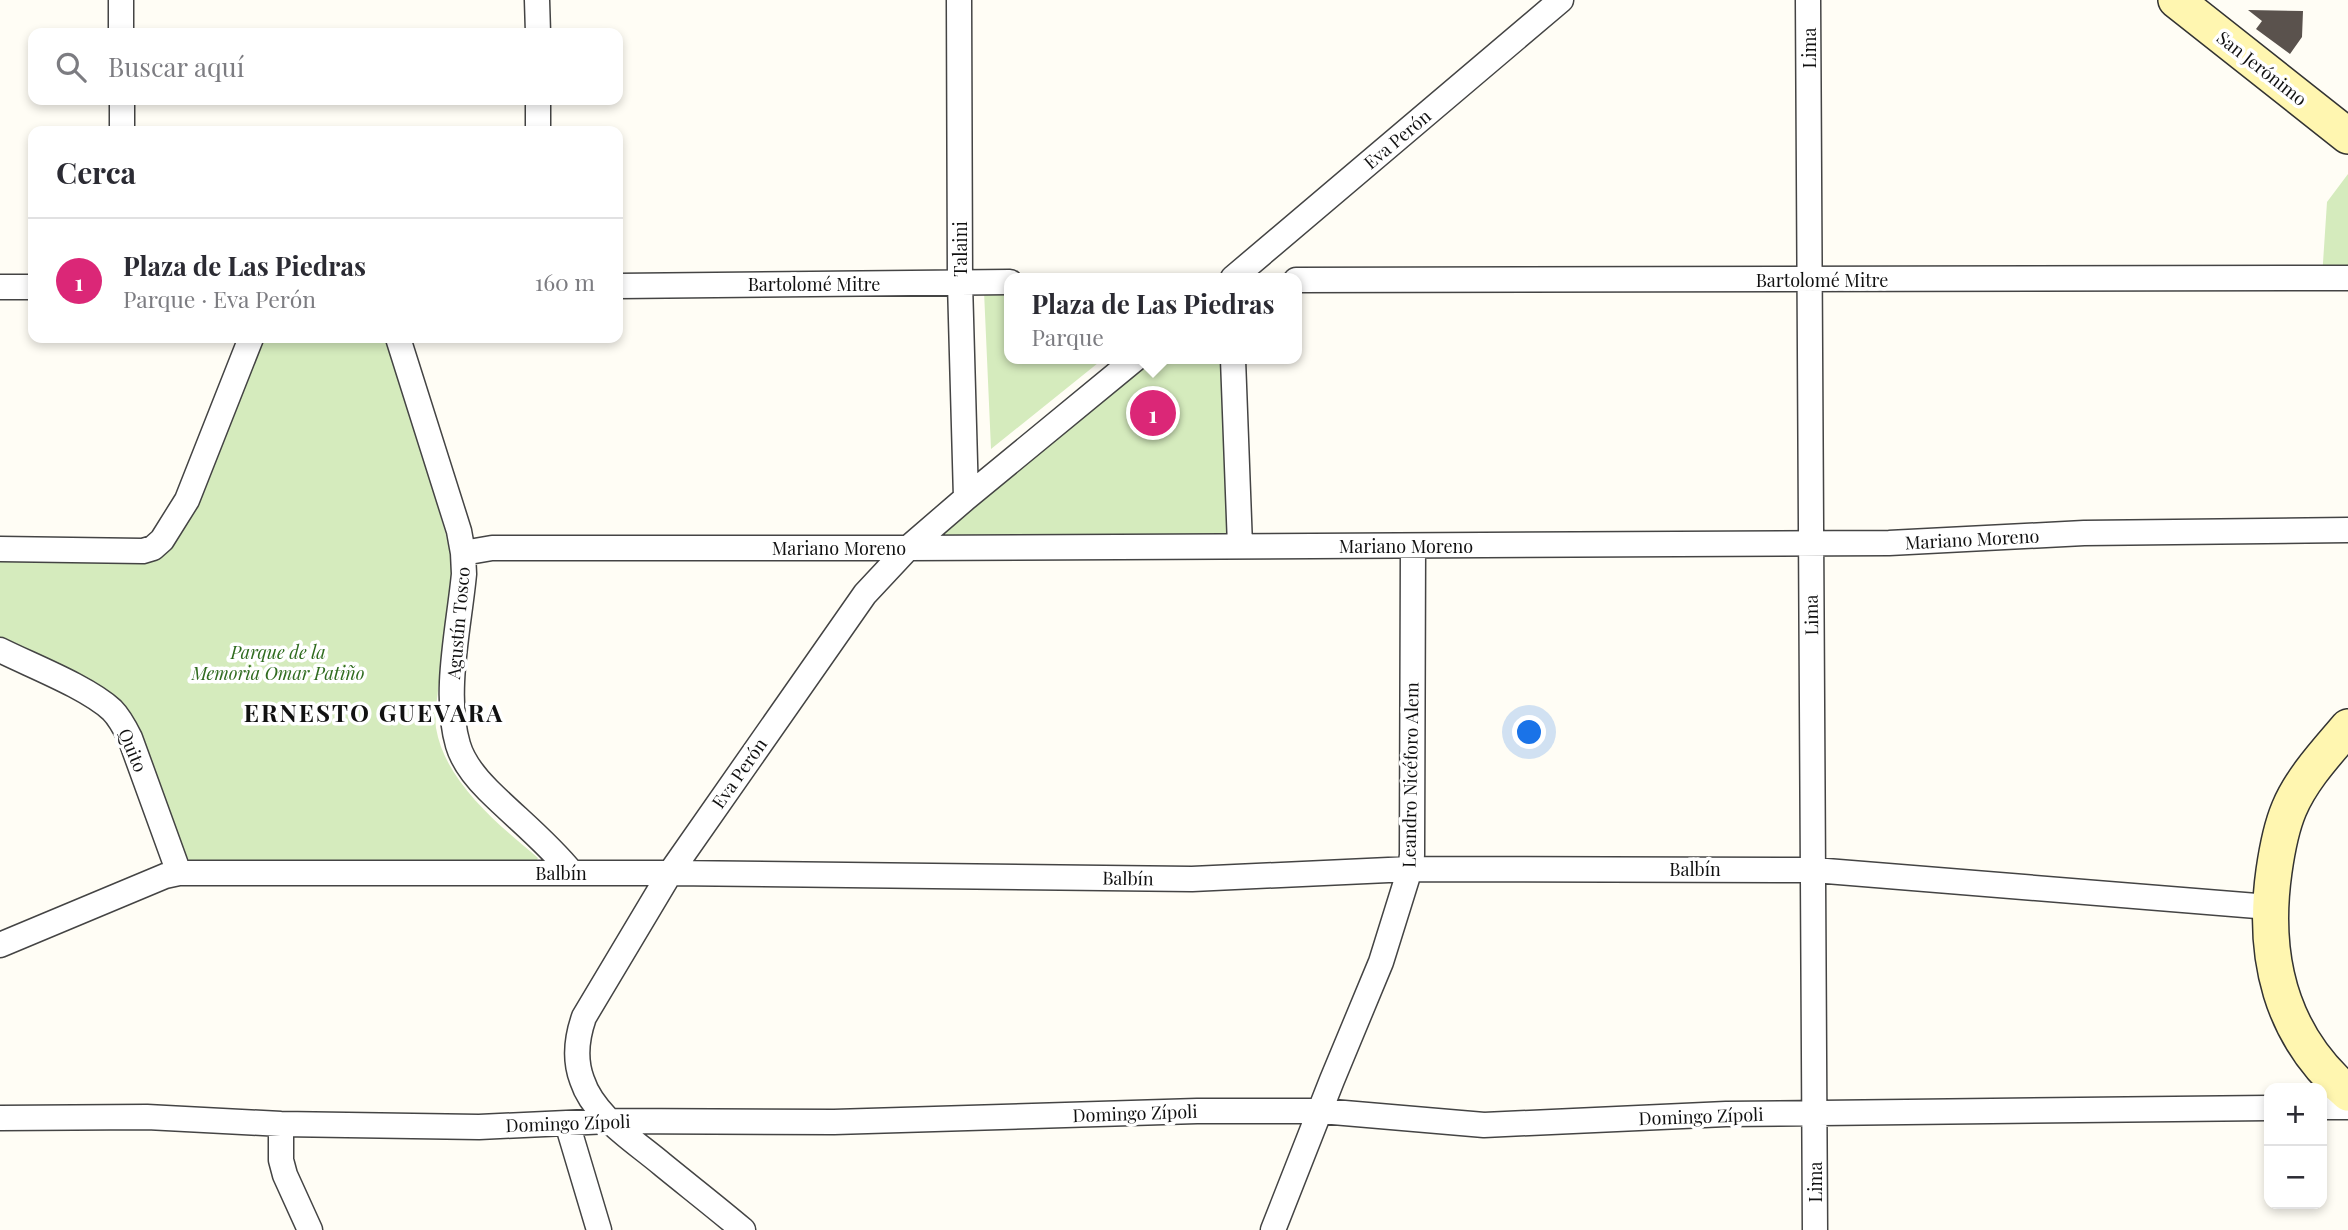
<!DOCTYPE html>
<html lang="es">
<head>
<meta charset="utf-8">
<style>
  :root { --surface:#fff; --page:#f2f2f3; --text:#2b2b33; --muted:#7c7c81; --line:#e1e1e2; --accent:#db2777 }
  body { margin:0; font-family:"Playfair Display",serif; background:var(--page); color:var(--text) }
  .controls { position:absolute; right:21px; bottom:21px; display:grid; overflow:hidden; border-radius:14px; box-shadow:0 4px 10px #0003 }
  .controls button { width:63px; height:63px; display:grid; place-items:center; padding:0; border:0; border-bottom:2px solid var(--line); background:var(--surface); color:var(--text); font:35px sans-serif }
  .you { position:absolute; left:1530px; top:733px; width:24px; height:24px; margin:-18px; border:5px solid #fff; border-radius:50%; background:#1a73e8; box-shadow:0 0 0 10px #1a73e833 }
  .badge { display:grid; place-items:center; width:46px; height:46px; border-radius:50%; background:var(--accent); color:#fff; font-size:23px; font-weight:700 }
  .pin { position:absolute; translate:-50% -50%; border:4px solid #fff; box-shadow:0 2px 7px #0006 }
  .popup { position:absolute; left:1004px; top:273px; width:298px; height:91px; box-sizing:border-box; display:grid; place-content:center; border-radius:14px; background:var(--surface); filter:drop-shadow(0 2px 5px #0005); font-size:23px; white-space:nowrap; color:var(--muted) }
  .popup b { font-size:26px; color:var(--text) }
  .popup::after { content:''; position:absolute; left:50%; top:100%; margin-left:-14px; border:14px solid transparent; border-top-color:var(--surface) }
  .list { margin:0; padding:0; list-style:none }
  h2 { display:flex; justify-content:space-between; align-items:center; height:91px; margin:0; padding:0 28px; font-size:30px }
  h2 small { font-size:23px; font-weight:400; color:var(--muted) }
  .list li { display:grid; grid-template-columns:46px 1fr auto; gap:21px; align-items:center; box-sizing:border-box; height:126px; padding:0 28px; border-top:2px solid var(--line) }
  .list b { display:block; font-size:26px; white-space:nowrap }
  .list p { margin:0; font-size:23px; white-space:nowrap; color:var(--muted) }
  .list em { font-size:23px; font-style:normal; color:var(--muted) }
  .icon { flex:none; width:38px; height:38px; fill:none; stroke:currentColor; stroke-width:2; stroke-linecap:round; stroke-linejoin:round }
  .map { position:relative; flex:none; width:2348px; height:1230px; overflow:hidden }
  .search { position:absolute; background:var(--surface); box-shadow:0 4px 10px #0003; left:28px; top:28px; width:595px; height:77px; display:flex; align-items:center; gap:18px; box-sizing:border-box; padding:0 24px; border-radius:14px; color:var(--muted); font-size:26px }
  .panel { position:absolute; background:var(--surface); box-shadow:0 4px 10px #0003; left:28px; top:126px; width:595px; height:217px; border-radius:14px }
  .map>svg:first-child { display:block }
  .green { fill:#d5ebbd }
  .building { fill:#5a524d }
  .lines { fill:none; stroke-linecap:round; stroke-linejoin:round }
  .minor-casing { stroke:#444; stroke-width:27 }
  .secondary-casing { stroke:#333; stroke-width:38 }
  .minor { stroke:#fff; stroke-width:24 }
  .secondary { stroke:#fff6b0; stroke-width:35 }
  .labels { text-anchor:middle; dominant-baseline:central; stroke-width:7; stroke-linejoin:round; paint-order:stroke }
  .street-label { font-size:18px; fill:#111; stroke:#fff }
  .park-label { font-size:18px; font-style:italic; fill:#2f6b1f; stroke:#fff }
  .district-label { font-size:24px; font-weight:bold; letter-spacing:2px; fill:#111; stroke:#fff }
</style>
</head>
<body>
<div class="map">
<svg width="2348" height="1230" viewBox="0 0 2348 1230">
  <rect width="100%" height="100%" fill="#fffdf5"/>
  <path class="green" d="M2348 174V278H2322L2327 202Z
    M984 291H1009L1010 359H1103L991 449Z
    M261 338H385L408 407 446 535 453 566 436 707C436 714 435 721 436 728 445 782 499 825 538 858L536 861 191 863 176 841 124 715 0 642V562L147 560Z
    M1136 359H1233L1240 546 908 548Z"/>
  <path class="building" d="M2248 10 2303 11 2302 37 2290 54 2256 29 2262 21Z"/>
  <g class="lines">
    <g class="minor-casing">
      <path id="minor" d="M121 0V33
        M537 0 538 33
        M959 0 960 283 966 498
        M1808 0 1815 1230
        M122 100V131
        M538 100V131
        M1233 278 1561 0
        M1296 280 2348 278
        M618 286 1010 282
        M0 287H33
        M398 338 459 531 463 553 464 574C459 627 443 694 458 745 463 762 476 778 488 790 516 818 547 842 572 873
        M1233 359 1240 546
        M0 549 143 551 153 548 162 540 187 500 251 338
        M463 553 492 548H908L1889 543 2084 533 2348 530
        M0 650C32 666 87 687 112 710 120 718 125 728 130 738L179 873
        M0 945 165 876 179 873H670L1192 879 1410 869 1814 870 2269 907
        M2322 1107H2348
        M0 1118 147 1117 281 1124 479 1127 609 1121 834 1122 1197 1111H1321L1484 1125 1726 1114 2269 1108
        M567 1123 599 1230
        M281 1124V1160L285 1175 310 1230
        M743 1230C717 1208 690 1187 663 1165 635 1141 594 1117 582 1080 574 1059 577 1037 584 1017L670 873 865 594 908 548 966 498 1135 359
        M1273 1230 1332 1080 1381 962 1410 869 1412 855 1413 546"/>
    </g>
    <g class="secondary-casing">
      <path id="secondary" d="M2176 0 2348 136
        M2348 727C2327 752 2302 778 2289 809 2281 828 2277 850 2274 871 2262 956 2280 1035 2348 1093"/>
    </g>
    <use href="#minor" class="minor"/>
    <use href="#secondary" class="secondary"/>
  </g>
  <g class="labels">
    <g class="street-label">
      <text transform="translate(1809 48) rotate(-90)">Lima</text>
      <text transform="translate(2262 68) rotate(38)">San Jerónimo</text>
      <text transform="translate(1397 139) rotate(-40)">Eva Perón</text>
      <text transform="translate(960 249) rotate(-90)">Talaini</text>
      <text x="1822" y="280">Bartolomé Mitre</text>
      <text x="814" y="284">Bartolomé Mitre</text>
      <text transform="translate(1972 539) rotate(-3)">Mariano Moreno</text>
      <text x="1406" y="546">Mariano Moreno</text>
      <text x="839" y="548">Mariano Moreno</text>
      <text transform="translate(1811 615) rotate(-91)">Lima</text>
      <text transform="translate(458 623) rotate(-85)">Agustín Tosco</text>
      <text transform="translate(133 750) rotate(67)">Quito</text>
      <text transform="translate(739 773) rotate(-55)">Eva Perón</text>
      <text transform="translate(1410 775) rotate(-89)">Leandro Nicéforo Alem</text>
      <text x="1695" y="869">Balbín</text>
      <text x="561" y="873">Balbín</text>
      <text transform="translate(1128 878) rotate(1)">Balbín</text>
      <text transform="translate(1135 1113) rotate(-2)">Domingo Zípoli</text>
      <text transform="translate(1701 1116) rotate(-2)">Domingo Zípoli</text>
      <text transform="translate(568 1123) rotate(-2)">Domingo Zípoli</text>
      <text transform="translate(1815 1182) rotate(-90)">Lima</text>
    </g>
    <g class="park-label">
      <text x="278" y="652">Parque de la<tspan x="278" dy="21">Memoria Omar Patiño</tspan></text>
    </g>
    <g class="district-label">
      <text x="374" y="712">ERNESTO GUEVARA</text>
    </g>
  </g>
</svg>
<div class="controls">
<button>+</button>
<button>−</button>
</div>
<div class="you"></div>
<div class="pin badge" style="left:1153px;top:413px">1</div>
<div class="popup"><b>Plaza de Las Piedras</b>Parque</div>
<div class="search"><svg class="icon" aria-label="search" viewBox="0 0 24 24"><circle cx="10" cy="10" r="6"/><path d="M15 15l6 6"/></svg>Buscar aquí</div>
<section class="panel">
<h2>Cerca<small></small></h2>
<ul class="list">
<li><span class="badge">1</span><div><b>Plaza de Las Piedras</b><p>Parque · Eva Perón</p></div><em>160 m</em></li>
</ul>
</section>
</div>
</body>
</html>
